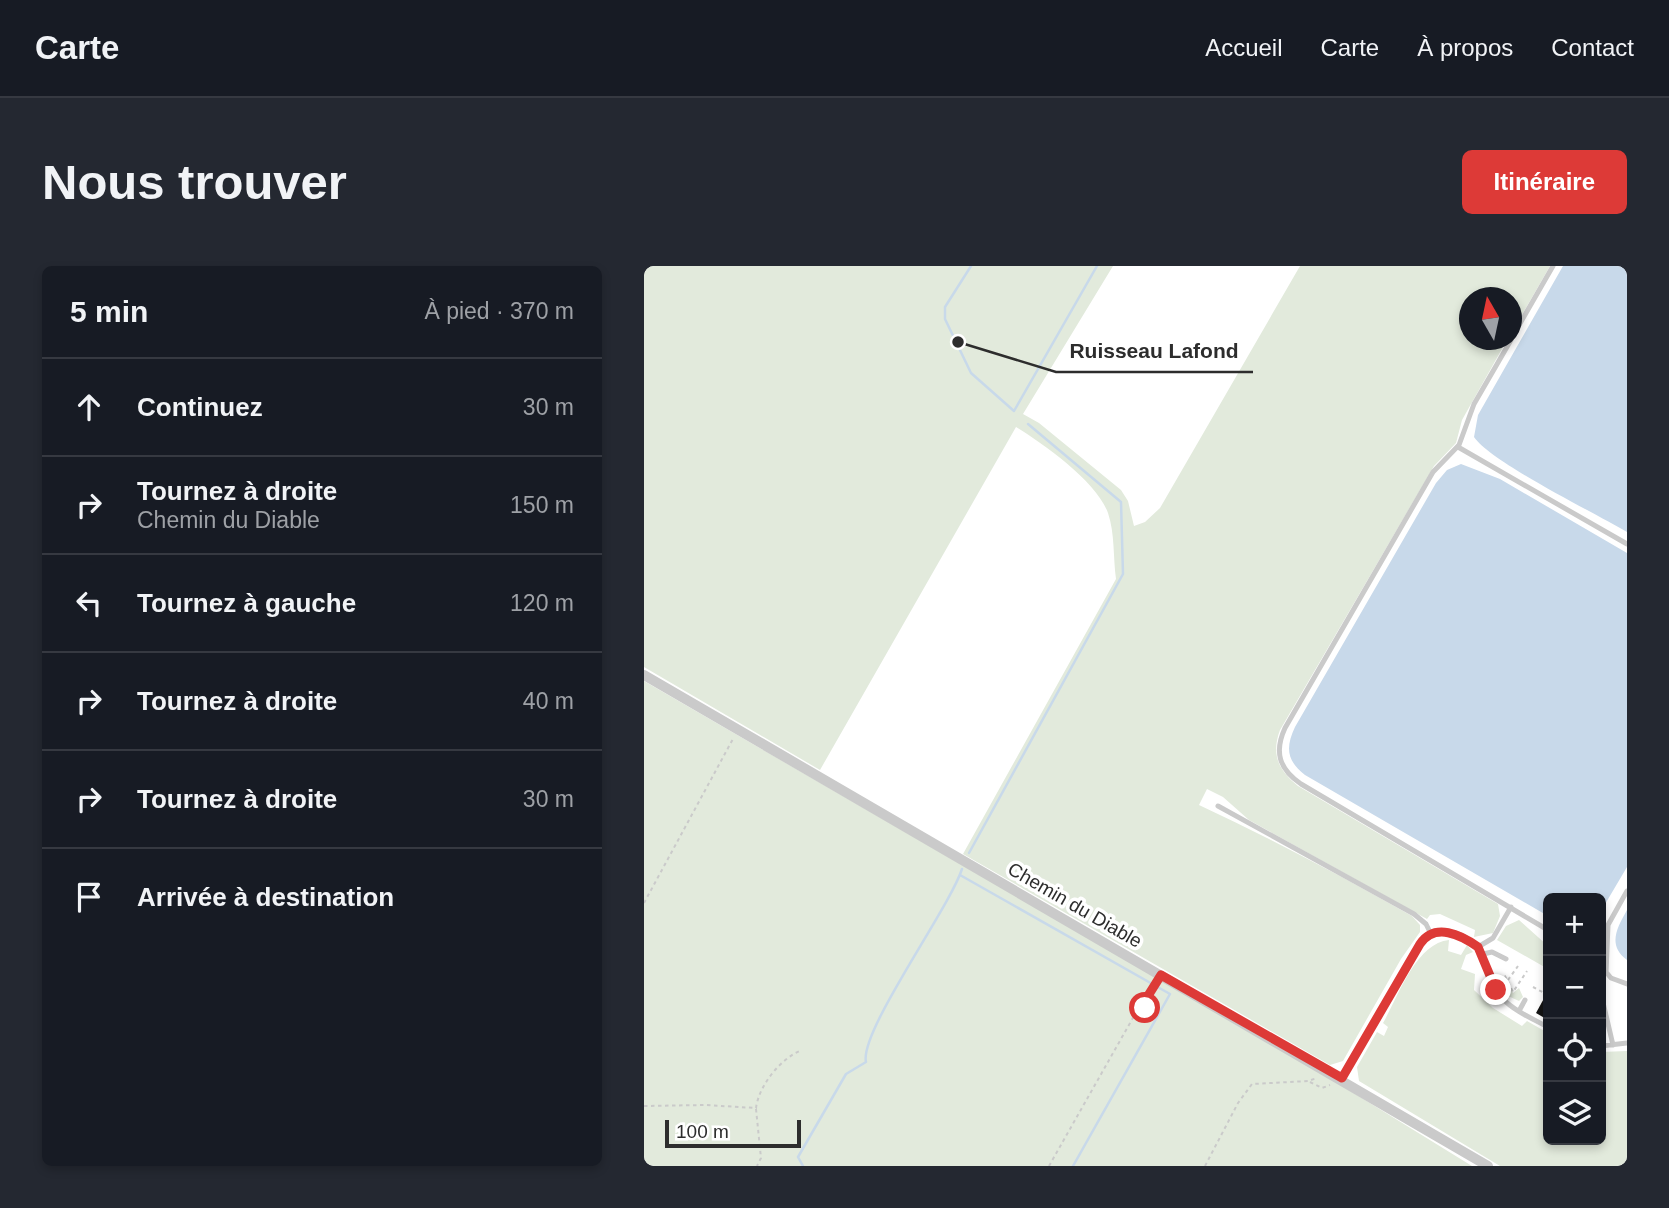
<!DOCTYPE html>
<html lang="fr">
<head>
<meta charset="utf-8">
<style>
  :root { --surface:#171b24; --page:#242831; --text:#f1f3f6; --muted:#9ea1a6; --line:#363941; --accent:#dd3a37 }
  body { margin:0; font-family:Helvetica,sans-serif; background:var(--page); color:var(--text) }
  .controls { position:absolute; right:21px; bottom:21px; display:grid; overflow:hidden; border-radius:10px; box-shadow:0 4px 10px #0003 }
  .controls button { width:63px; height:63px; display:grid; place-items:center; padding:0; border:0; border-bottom:2px solid var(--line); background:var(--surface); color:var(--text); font:35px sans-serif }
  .compass { position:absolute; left:815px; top:21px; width:63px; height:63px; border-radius:50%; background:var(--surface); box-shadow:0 4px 10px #0003; rotate:351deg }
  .scale { position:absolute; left:21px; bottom:18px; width:136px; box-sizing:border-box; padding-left:7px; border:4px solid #2d2d2d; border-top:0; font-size:19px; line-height:24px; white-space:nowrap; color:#2d2d2d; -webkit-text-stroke:5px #fff; paint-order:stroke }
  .stop { position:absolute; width:21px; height:21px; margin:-16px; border:5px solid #dd3a37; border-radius:50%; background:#fff }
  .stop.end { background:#dd3a37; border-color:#fff; box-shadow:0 2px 7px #0008 }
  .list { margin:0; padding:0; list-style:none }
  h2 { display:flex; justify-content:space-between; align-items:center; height:91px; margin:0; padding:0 28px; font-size:30px }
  h2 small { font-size:23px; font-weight:400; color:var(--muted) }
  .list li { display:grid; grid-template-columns:46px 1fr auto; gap:21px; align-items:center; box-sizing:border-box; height:98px; padding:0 28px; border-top:2px solid var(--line) }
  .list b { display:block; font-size:26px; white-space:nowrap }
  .list p { margin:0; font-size:23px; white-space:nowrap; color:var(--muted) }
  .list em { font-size:23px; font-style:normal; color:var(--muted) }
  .icon { flex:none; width:38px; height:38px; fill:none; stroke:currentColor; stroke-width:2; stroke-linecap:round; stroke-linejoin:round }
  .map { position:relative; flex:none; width:983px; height:900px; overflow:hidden; border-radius:10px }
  header { display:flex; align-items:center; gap:42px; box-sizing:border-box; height:98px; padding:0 35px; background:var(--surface); border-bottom:2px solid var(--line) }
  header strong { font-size:33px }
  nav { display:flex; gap:38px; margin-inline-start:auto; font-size:24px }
  .intro { display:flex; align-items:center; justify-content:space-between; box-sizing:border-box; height:168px; padding:0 42px }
  h1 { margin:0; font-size:49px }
  .button { padding:18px 32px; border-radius:10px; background:var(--accent); color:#fff; font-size:24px; font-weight:700 }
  main { display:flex; gap:42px; padding:0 42px }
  aside { flex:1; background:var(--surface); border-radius:10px; box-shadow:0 4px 10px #0003 }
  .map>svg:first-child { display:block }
  .green { fill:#e2eadc }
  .water { fill:#c8d9ea }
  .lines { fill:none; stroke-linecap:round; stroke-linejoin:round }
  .stream { stroke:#c8d9ea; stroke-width:2.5 }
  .building { fill:#141414 }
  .path { stroke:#cacaca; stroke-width:2; stroke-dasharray:3.5 3.5; stroke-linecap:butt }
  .service { stroke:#cacaca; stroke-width:5 }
  .minor { stroke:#cacaca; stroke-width:10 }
  .route { stroke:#dd3a37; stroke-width:9 }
  .labels { text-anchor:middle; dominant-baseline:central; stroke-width:7; stroke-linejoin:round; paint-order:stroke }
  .street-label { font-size:19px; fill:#2d2d2d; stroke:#fff }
  .leader { fill:none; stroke:#2d2d2d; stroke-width:2.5 }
  .callout-dot { fill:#2d2d2d; stroke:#fff; stroke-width:2.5 }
  .callout-label { font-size:21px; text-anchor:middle; font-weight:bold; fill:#2d2d2d; stroke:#fff; stroke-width:7; stroke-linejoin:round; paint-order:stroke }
</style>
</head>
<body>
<header>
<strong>Carte</strong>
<nav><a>Accueil</a><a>Carte</a><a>À propos</a><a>Contact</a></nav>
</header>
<div class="intro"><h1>Nous trouver</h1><a class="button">Itinéraire</a></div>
<main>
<aside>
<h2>5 min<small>À pied · 370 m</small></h2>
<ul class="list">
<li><svg class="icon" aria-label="ahead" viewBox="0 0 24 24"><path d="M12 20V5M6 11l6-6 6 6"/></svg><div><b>Continuez</b></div><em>30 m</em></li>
<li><svg class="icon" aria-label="right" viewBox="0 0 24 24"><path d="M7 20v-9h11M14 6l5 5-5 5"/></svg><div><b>Tournez à droite</b><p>Chemin du Diable</p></div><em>150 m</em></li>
<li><svg class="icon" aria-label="left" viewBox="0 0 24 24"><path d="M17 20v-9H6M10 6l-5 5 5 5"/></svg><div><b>Tournez à gauche</b></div><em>120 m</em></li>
<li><svg class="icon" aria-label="right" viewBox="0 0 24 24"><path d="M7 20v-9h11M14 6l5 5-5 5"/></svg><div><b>Tournez à droite</b></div><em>40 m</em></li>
<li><svg class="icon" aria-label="right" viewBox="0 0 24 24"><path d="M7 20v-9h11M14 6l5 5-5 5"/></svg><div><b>Tournez à droite</b></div><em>30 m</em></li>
<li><svg class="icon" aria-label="arrive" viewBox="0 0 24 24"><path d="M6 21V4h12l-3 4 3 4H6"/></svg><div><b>Arrivée à destination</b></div></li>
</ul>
</aside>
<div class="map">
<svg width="983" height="900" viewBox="0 0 983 900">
  <rect width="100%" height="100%" fill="#fff"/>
  <path class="green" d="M0 0H469L379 148 395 157 477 224 484 235 490 260 501 256 516 242 656 0H906L868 66 867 32H825V74H863L818 154 812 177 790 200 636 464C627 488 634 504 654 520L854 638 856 650 849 667 830 671 831 664 796 648 786 649 783 653 605 554 579 531 563 523 555 539C628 573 698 610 768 650L776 659V666L757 693 699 795 686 799 319 588 472 313C469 291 471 268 464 247 453 216 400 178 372 161L176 504 0 401Z
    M0 415 669 802 828 900H0Z
    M875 654 904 680V703L853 674 862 660Z
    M805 674 804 685 817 689 823 679 829 686 822 689 817 703 831 708 830 724 849 742 878 760 883 755 904 767V874H957V786L983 785V900H856L715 815 713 801 733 766 740 770 744 761 739 757C754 731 772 677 805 674Z
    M861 711 869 727 875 722 879 731 875 735 864 730 858 712Z"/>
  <path class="water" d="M919 0H983V266C951 247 848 197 830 171L834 149Z
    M817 198 856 213 983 287V601L957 645V632H904V650L661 509C643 495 641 482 651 461L792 217 803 204Z
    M983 644V694C963 679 973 662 983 644Z"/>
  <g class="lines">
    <path class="stream" d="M327 0 301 41V53L327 107 370 145 453 0
      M325 587 479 308 477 236 384 158
      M316 609 526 728 429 900
      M159 900 154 891 202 808 222 796C215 766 305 643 318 603"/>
  </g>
  <path class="building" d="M904 725V754L892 747Z"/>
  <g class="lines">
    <path class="path" d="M0 637 90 471
      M854 712 861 710 869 726 883 705
      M864 714 874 700
      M889 721 902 728
      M499 732 503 739 490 750 495 733Z
      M503 732 511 719
      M666 816 678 822 686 819
      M0 840 61 839 112 842C115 819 137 792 158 784
      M112 843 117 892 113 900
      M405 900 490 750
      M561 900 594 837 608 818 664 815 673 812"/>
    <path class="service" d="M867 73 909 0
      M867 74 830 138 815 179 789 206 641 462C630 486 635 503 657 518L904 664
      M814 181 983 278
      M574 540 770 648 782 658 787 668
      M834 681 849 672 867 641
      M839 688 848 686 862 693
      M957 700 967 712 983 718
      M957 709 962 707 964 659 983 625
      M957 728 969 779
      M875 745 881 734
      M957 780 983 777
      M698 812 776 678 791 667C843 659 835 707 858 732 870 745 889 753 904 761"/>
    <path class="minor" d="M0 409 844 900"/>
  </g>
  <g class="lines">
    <path class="route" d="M501 742 502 733 517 709 698 812 776 678C791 656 817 669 834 681L852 724"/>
  </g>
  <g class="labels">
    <g class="street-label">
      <text transform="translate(431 639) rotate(30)">Chemin du Diable</text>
    </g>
  </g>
  <path class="leader" d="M314 76L412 106H609"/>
  <circle class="callout-dot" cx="314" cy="76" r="7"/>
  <g class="callout-label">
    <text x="510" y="92">Ruisseau Lafond</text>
  </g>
</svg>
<div class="controls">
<button>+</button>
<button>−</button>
<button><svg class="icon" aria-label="locate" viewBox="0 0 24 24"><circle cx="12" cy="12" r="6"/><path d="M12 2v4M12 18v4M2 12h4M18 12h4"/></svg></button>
<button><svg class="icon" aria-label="layers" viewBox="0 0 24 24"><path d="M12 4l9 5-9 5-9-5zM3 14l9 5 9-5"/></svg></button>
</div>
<svg class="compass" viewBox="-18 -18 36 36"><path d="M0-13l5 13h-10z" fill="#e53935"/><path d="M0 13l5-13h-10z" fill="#9ea1a6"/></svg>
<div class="scale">100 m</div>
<div class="stop" style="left:501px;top:742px"></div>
<div class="stop end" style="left:852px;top:724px"></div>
</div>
</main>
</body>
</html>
